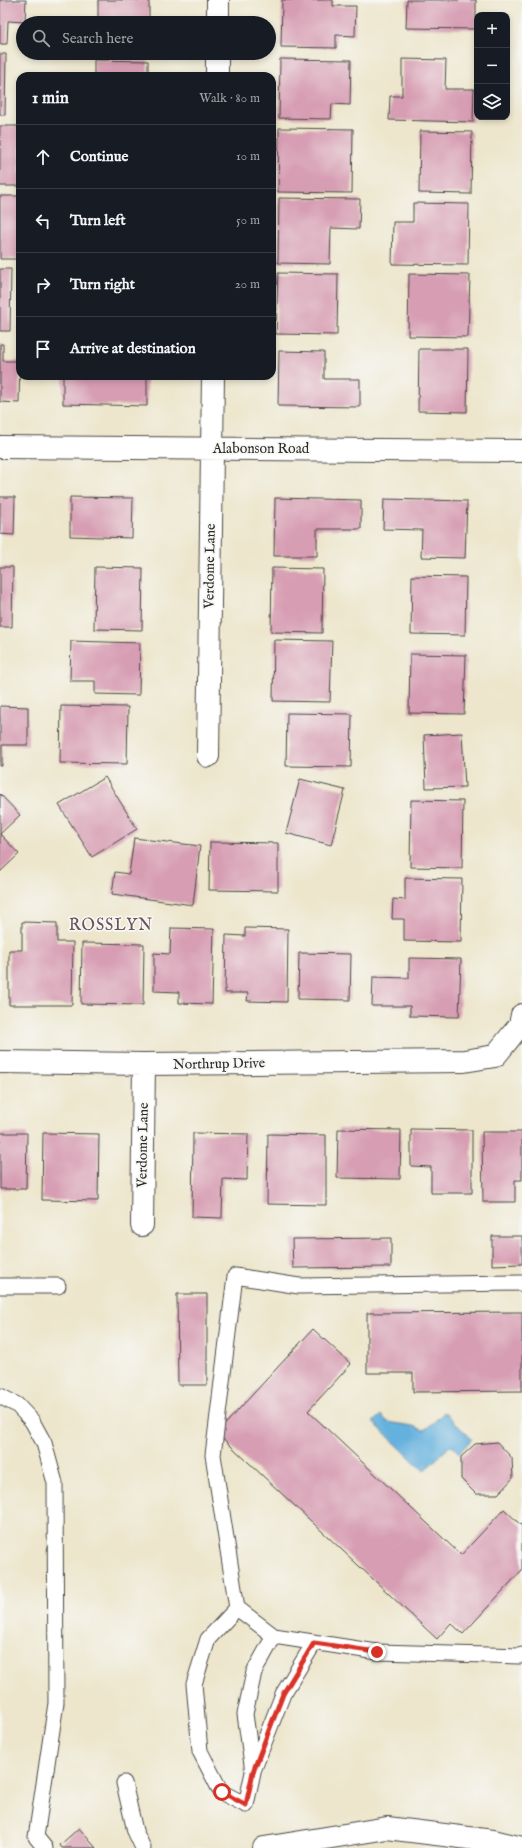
<!DOCTYPE html>
<html lang="en">
<head>
<meta charset="utf-8">
<style>
  :root { --surface:#171b24; --page:#242831; --text:#f1f3f6; --muted:#9ea1a6; --line:#363941 }
  body { margin:0; font-family:"IM FELL English",serif; background:var(--page); color:var(--text) }
  .controls { position:absolute; right:12px; top:12px; display:grid; overflow:hidden; border-radius:8px; box-shadow:0 2px 6px #0003 }
  .controls button { width:36px; height:36px; display:grid; place-items:center; padding:0; border:0; border-bottom:1px solid var(--line); background:var(--surface); color:var(--text); font:20px sans-serif }
  .stop { position:absolute; width:12px; height:12px; margin:-9px; border:3px solid #d93025; border-radius:50%; background:#fff }
  .stop.end { background:#d93025; border-color:#fff; box-shadow:0 1px 4px #0008 }
  .list { margin:0; padding:0; list-style:none }
  h2 { display:flex; justify-content:space-between; align-items:center; height:52px; margin:0; padding:0 16px; font-size:17px }
  h2 small { font-size:13px; font-weight:400; color:var(--muted) }
  .list li { display:grid; grid-template-columns:26px 1fr auto; gap:12px; align-items:center; box-sizing:border-box; height:64px; padding:0 16px; border-top:1px solid var(--line) }
  .list b { display:block; font-size:15px; white-space:nowrap }
  .list em { font-size:13px; font-style:normal; color:var(--muted) }
  .icon { flex:none; width:22px; height:22px; fill:none; stroke:currentColor; stroke-width:2; stroke-linecap:round; stroke-linejoin:round }
  .map { position:relative; flex:none; width:522px; height:1848px; overflow:hidden }
  .search { position:absolute; background:var(--surface); box-shadow:0 2px 6px #0003; left:16px; top:16px; width:260px; height:44px; display:flex; align-items:center; gap:10px; box-sizing:border-box; padding:0 14px; border-radius:22px; color:var(--muted); font-size:15px }
  .panel { position:absolute; background:var(--surface); box-shadow:0 2px 6px #0003; left:16px; top:72px; width:260px; height:308px; border-radius:12px }
  .map>svg:first-child { display:block }
  .water { fill:#65b1de; stroke:#486e84 }
  .building { fill:#d79eb3 }
  .lines { fill:none; stroke-linecap:round; stroke-linejoin:round }
  .lane-casing { stroke:#484743; stroke-width:17 }
  .street-casing { stroke:#484743; stroke-width:24 }
  .lane { stroke:#fff; stroke-width:15 }
  .street { stroke:#fff; stroke-width:22 }
  .route { stroke:#d93025; stroke-width:5 }
  .labels { text-anchor:middle; dominant-baseline:central; stroke-width:3.5; stroke-linejoin:round; paint-order:stroke }
  .street-label { font-size:14px; fill:#2b2b2b; stroke:#f6f6f2 }
  .quarter-label { font-size:16px; letter-spacing:1px; fill:#67535b; stroke:#f6f6f2 }
</style>
</head>
<body>
<div class="map">
<svg width="522" height="1848" viewBox="0 0 522 1848">
  <rect width="100%" height="100%" fill="#f6f6f2"/>
  <filter id="ink" filterUnits="userSpaceOnUse"><feTurbulence type="fractalNoise" baseFrequency=".025" numOctaves="2"/><feDisplacementMap in="SourceGraphic" scale="8" xChannelSelector="R" yChannelSelector="G"/><feConvolveMatrix kernelMatrix="1 2 1 2 8 2 1 2 1" color-interpolation-filters="sRGB"/></filter>
  <filter id="wash" filterUnits="userSpaceOnUse"><feTurbulence type="fractalNoise" baseFrequency=".012" numOctaves="4" result="noise"/><feDisplacementMap in="SourceGraphic" scale="16" xChannelSelector="R" yChannelSelector="G"/><feGaussianBlur stdDeviation="0.9" result="paint"/><feColorMatrix in="noise" values="0 0 0 0 0 0 0 0 0 0 0 0 0 0 0 0 0 1.4 0 .05"/><feComposite in="paint" operator="in"/></filter>
  <g filter="url(#wash)">
    <rect width="100%" height="100%" fill="#ede6cc"/>
    <path class="water" d="M444 1412 472 1439 459 1453 451 1445 424 1471 373 1422 381 1415 388 1422 413 1426 424 1430 431 1425Z"/>
    <g id="blocks">
      <path class="building" d="M0 0H26L25 22 8 21 7 44H0Z
        M98 0H149V23H98Z
        M282 0H333V6H356L355 36 336 35V48L281 47Z
        M407 0H476V29L406 28Z
        M0 54H6L5 115H0Z
        M280 59 351 60 350 105 332 104 331 119 279 118Z
        M402 59 446 60 445 89H474L473 122 389 120 390 96H402Z
        M94 60 148 61V76H94Z
        M0 126H20V186H0Z
        M279 128 353 129 352 193 278 192Z
        M420 131 472 132 471 194 419 193Z
        M0 196H20V259H0Z
        M279 198 360 199 359 229 331 228 330 264 278 263Z
        M413 203 469 204 468 265 392 264 393 222H413Z
        M0 269H11L10 331H0Z
        M278 273 338 274 337 335 276 334Z
        M409 274 470 275 468 337 408 336Z
        M0 344H3V361H20L19 403 0 402Z
        M419 349H468L467 412 418 411Z
        M279 351 324 352V379H360V407L278 406Z
        M63 376H147V406L63 404Z
        M0 497H15L14 535 0 534Z
        M70 497 133 498 132 538 70 536Z
        M275 498 361 500V529H317V556H274Z
        M384 499 467 501 465 558 421 557 422 530 383 529Z
        M0 567H13L12 627H0Z
        M95 567 143 568 142 630 94 629Z
        M272 568 323 569 322 633 271 632Z
        M412 576 466 577 465 635 411 634Z
        M274 640 332 641 330 702 273 701Z
        M71 641 140 643 139 695 95 694V681H70Z
        M410 654 466 655 464 714 409 713Z
        M0 706 28 707V745H2V766H0Z
        M61 706 128 707 127 764 60 763Z
        M287 713 352 714 351 767 286 766Z
        M462 733 465 787 426 788 424 735Z
        M105 777 137 829 92 857 59 805Z
        M300 779 345 790 331 845 286 833Z
        M0 794 20 815 0 834 19 854 0 872Z
        M411 800 463 801 462 868 410 867Z
        M134 838 200 846 193 905 112 894 115 872 129 874Z
        M210 842 278 843V891L209 890Z
        M405 878 462 879 461 942 404 941V919H392L393 899 405 900Z
        M22 922 57 923V942H73L72 1005H9V950H22Z
        M171 928 214 929 212 1004 179 1003V992L154 991V953L170 954Z
        M245 928 288 929 287 1002 247 1001 248 993H225L226 935 245 936Z
        M82 943 144 944 143 1005 81 1004Z
        M299 953 351 954 350 1000 298 999Z
        M409 958 461 959 459 1017 410 1016V1006H372L373 977 409 978Z
        M338 1129 401 1130 400 1179 337 1178Z
        M411 1129 472 1130V1193H431V1167L411 1166Z
        M482 1132H522V1180H515V1202H483Z
        M0 1133H27L26 1189H0Z
        M43 1133 99 1134 98 1201 42 1200Z
        M193 1133 248 1134 247 1180 223 1179 222 1218 192 1217Z
        M268 1134 326 1135V1205L267 1204Z
        M492 1236H522V1264L492 1265Z
        M391 1238V1267L293 1268 292 1239Z
        M177 1294H207V1385H178Z
        M522 1312V1391L413 1392V1373H367V1313Z
        M313 1329 351 1364 308 1411 461 1555 504 1509 522 1526V1570L463 1634 451 1623 437 1639 217 1433Z
        M497 1442 512 1458 513 1478 498 1494H476L461 1479V1457L475 1444Z
        M79 1828 96 1848H62L60 1845Z"/>
    </g>
  </g>
  <g filter="url(#ink)">
    <use href="#blocks" fill-opacity="0" stroke="#484743" stroke-width="1"/>
    <g class="lines">
      <g class="lane-casing">
        <path id="lane" d="M522 1283 299 1286 235 1276 213 1455 237 1608 274 1636 377 1652 520 1656 522 1655
          M0 1286H58
          M0 1396 17 1405 32 1421 44 1443 55 1483 56 1703 36 1837 45 1848
          M237 1608 208 1639 194 1684 200 1751 221 1792 246 1805 253 1772 245 1714 254 1672 274 1636
          M253 1771 283 1694 314 1643
          M124 1783 135 1831 143 1848"/>
      </g>
      <g class="street-casing">
        <path id="street" d="M218 23V0
          M217 76V53
          M0 447 522 451
          M208 756 213 376
          M0 1062 144 1064 464 1061 495 1056 520 1025 522 1015
          M142 1225 144 1064
          M264 1848 387 1828 493 1841 522 1848"/>
      </g>
      <use href="#lane" class="lane"/>
      <use href="#street" class="street"/>
    </g>
  </g>
  <g class="lines" filter="url(#ink)">
    <path class="route" d="M222 1792 246 1805 253 1772 283 1694 314 1643 377 1652"/>
  </g>
  <g class="labels">
    <g class="street-label">
      <text x="261" y="449">Alabonson Road</text>
      <text transform="translate(210 566) rotate(-89)">Verdome Lane</text>
      <text transform="translate(219 1064) rotate(-1)">Northrup Drive</text>
      <text transform="translate(143 1145) rotate(-89)">Verdome Lane</text>
    </g>
    <g class="quarter-label">
      <text x="111" y="926">ROSSLYN</text>
    </g>
  </g>
</svg>
<div class="controls">
<button>+</button>
<button>−</button>
<button><svg class="icon" aria-label="layers" viewBox="0 0 24 24"><path d="M12 4l9 5-9 5-9-5zM3 14l9 5 9-5"/></svg></button>
</div>
<div class="stop" style="left:222px;top:1792px"></div>
<div class="stop end" style="left:377px;top:1652px"></div>
<div class="search"><svg class="icon" aria-label="search" viewBox="0 0 24 24"><circle cx="10" cy="10" r="6"/><path d="M15 15l6 6"/></svg>Search here</div>
<section class="panel">
<h2>1 min<small>Walk · 80 m</small></h2>
<ul class="list">
<li><svg class="icon" aria-label="ahead" viewBox="0 0 24 24"><path d="M12 20V5M6 11l6-6 6 6"/></svg><div><b>Continue</b></div><em>10 m</em></li>
<li><svg class="icon" aria-label="left" viewBox="0 0 24 24"><path d="M17 20v-9H6M10 6l-5 5 5 5"/></svg><div><b>Turn left</b></div><em>50 m</em></li>
<li><svg class="icon" aria-label="right" viewBox="0 0 24 24"><path d="M7 20v-9h11M14 6l5 5-5 5"/></svg><div><b>Turn right</b></div><em>20 m</em></li>
<li><svg class="icon" aria-label="arrive" viewBox="0 0 24 24"><path d="M6 21V4h12l-3 4 3 4H6"/></svg><div><b>Arrive at destination</b></div></li>
</ul>
</section>
</div>
</body>
</html>
